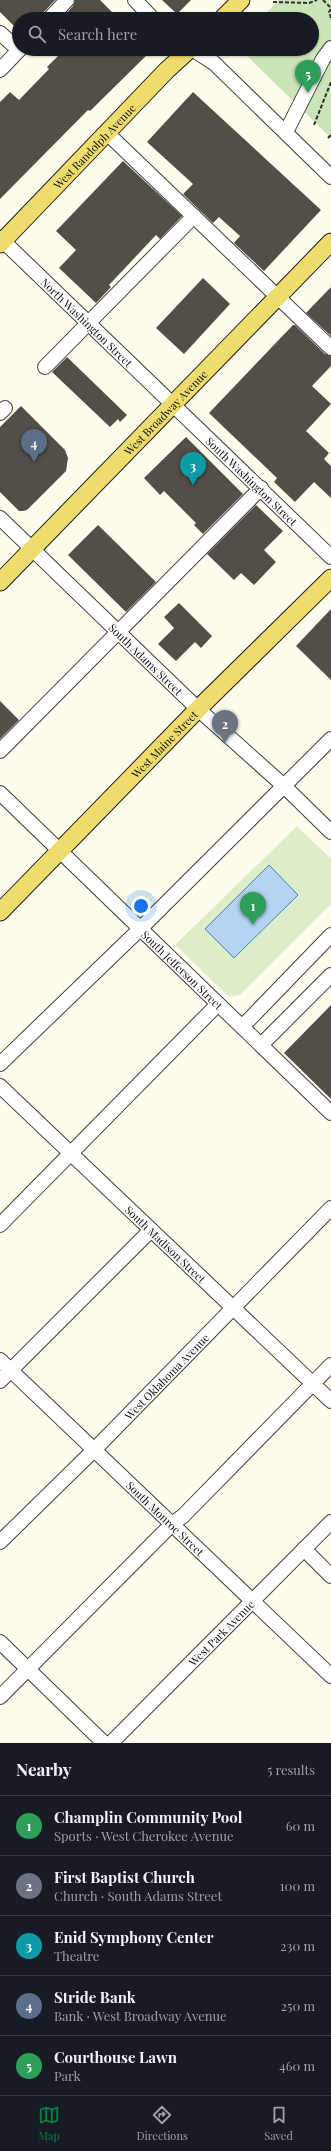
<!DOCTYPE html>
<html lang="en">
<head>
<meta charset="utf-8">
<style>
  :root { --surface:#171b24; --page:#20242c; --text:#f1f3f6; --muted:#9ea1a6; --line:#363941; --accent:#0b8043 }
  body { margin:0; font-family:"Playfair Display",serif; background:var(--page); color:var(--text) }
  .you { position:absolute; left:141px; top:906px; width:14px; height:14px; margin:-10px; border:3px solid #fff; border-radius:50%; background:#1a73e8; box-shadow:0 0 0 6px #1a73e833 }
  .badge { display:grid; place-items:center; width:26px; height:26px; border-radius:50%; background:var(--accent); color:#fff; font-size:13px; font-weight:700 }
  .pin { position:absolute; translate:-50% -33px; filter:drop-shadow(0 1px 2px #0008) }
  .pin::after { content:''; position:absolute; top:21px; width:14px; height:12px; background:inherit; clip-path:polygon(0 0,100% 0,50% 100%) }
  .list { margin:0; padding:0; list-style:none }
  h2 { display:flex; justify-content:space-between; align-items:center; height:52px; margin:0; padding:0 16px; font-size:17px }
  h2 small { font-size:13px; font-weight:400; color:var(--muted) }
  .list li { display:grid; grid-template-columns:26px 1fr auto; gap:12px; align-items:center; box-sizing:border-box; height:60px; padding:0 16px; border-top:1px solid var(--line) }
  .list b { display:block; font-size:15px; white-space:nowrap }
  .list p { margin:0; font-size:13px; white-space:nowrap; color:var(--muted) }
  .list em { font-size:13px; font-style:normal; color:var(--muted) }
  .icon { flex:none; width:22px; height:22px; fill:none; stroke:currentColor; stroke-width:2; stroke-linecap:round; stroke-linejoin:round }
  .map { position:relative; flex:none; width:331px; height:1743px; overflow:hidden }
  .search { position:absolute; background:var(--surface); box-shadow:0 1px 3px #0004; left:12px; right:12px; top:12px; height:44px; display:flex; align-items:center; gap:10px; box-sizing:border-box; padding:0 14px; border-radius:22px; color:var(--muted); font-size:15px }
  .sheet { height:352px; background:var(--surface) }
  nav { display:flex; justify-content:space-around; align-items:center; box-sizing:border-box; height:56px; border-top:1px solid var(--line); background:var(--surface); font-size:11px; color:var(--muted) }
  nav a { display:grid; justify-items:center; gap:2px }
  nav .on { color:var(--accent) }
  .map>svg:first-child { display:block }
  .green { fill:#cbe5b9 }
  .pitch { fill:#ddedca }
  .water { fill:#b5d4f1; stroke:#4180c2 }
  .building { fill:#544e49 }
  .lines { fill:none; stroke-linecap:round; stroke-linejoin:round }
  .minor-casing { stroke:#3f3f3f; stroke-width:16 }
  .major-casing { stroke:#1d1d1d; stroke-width:19 }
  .path { stroke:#2e2e2e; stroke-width:2; stroke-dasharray:4 2; stroke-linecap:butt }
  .minor { stroke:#fff; stroke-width:14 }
  .major { stroke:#eedd6c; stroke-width:17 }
  .labels { text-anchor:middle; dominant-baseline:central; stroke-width:4; stroke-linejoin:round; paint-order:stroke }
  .street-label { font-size:11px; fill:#0c0c0c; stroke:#fff }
</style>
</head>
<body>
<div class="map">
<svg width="331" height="1743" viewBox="0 0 331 1743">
  <rect width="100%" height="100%" fill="#fefcec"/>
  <path class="green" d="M279 0H331V138L240 49H312V19H260Z"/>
  <path class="pitch" d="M297 826 331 859V904L240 995 229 997 175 945Z"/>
  <path class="water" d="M269 865 298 895 234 958 205 929Z"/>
  <path class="building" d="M0 0H55L43 13 41 19H19V31L0 12Z
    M75 0H100L119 19H61L73 6Z
    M162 0H191L177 14Z
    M65 49H153L90 111 88 110 0 199V102L10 92 19 100 49 69 47 67Z
    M193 92 321 210 264 271 234 243 240 236 219 217 213 223 183 194 193 184 147 142Z
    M123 161 182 216 160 239 156 235 109 285 111 287 96 303 59 268 76 250 56 231Z
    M203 278 230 304 184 354 156 328Z
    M331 287V336L306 313Z
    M293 325H295L325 354 331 356V366L312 386 331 404 306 431 329 453 324 459 331 466V498L314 482 295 502 274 482 277 478 209 413Z
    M67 357 127 415 120 422 118 419 110 427 52 372Z
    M21 406 65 450 68 458 66 471 27 510 23 511H19L0 492V427Z
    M186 437 243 494 203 534 194 525 196 523 164 491 160 495 144 478Z
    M256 505 283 531 264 550 276 562 254 585 241 573 234 580 207 554Z
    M98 525 156 582 126 612 68 555Z
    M179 603 212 636 201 648 195 642 176 661 158 644 174 628 164 617Z
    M331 609V680L296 646Z
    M0 701 19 720 0 739Z
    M331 1005V1099L284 1053Z"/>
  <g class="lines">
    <g class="minor-casing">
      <g id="minor">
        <path d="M135 0 153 19"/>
        <path d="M49 19 67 0"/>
        <path d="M0 33 19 50"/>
        <path d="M192 49 214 63 331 177"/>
        <path d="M0 70 20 49"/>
        <path d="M286 132 323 59 331 48"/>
        <path d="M107 133 331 348"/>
        <path id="s1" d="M0 238 331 557"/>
        <path d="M45 367 194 216"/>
        <path d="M0 413 5 408"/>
        <path id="s2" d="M0 518 198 709 284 786 331 832"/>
        <path d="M0 751 261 488"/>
        <path id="s3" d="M0 793 331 1113"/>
        <path d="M242 1027 331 935"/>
        <path d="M261 1045 331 975"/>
        <path d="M0 1064 140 929 331 739"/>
        <path id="s4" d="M0 1086 331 1401"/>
        <path d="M0 1225 218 1004"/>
        <path id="s5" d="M0 1360 331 1676"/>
        <path d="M0 1381 151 1230"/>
        <path id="s6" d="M0 1542 94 1450 331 1208"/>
        <path d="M304 1549 331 1576"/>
        <path d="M0 1642 104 1743"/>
        <path d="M0 1697 172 1524 183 1516 331 1365"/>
        <path id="s7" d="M111 1743 331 1522"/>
      </g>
    </g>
    <g class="major-casing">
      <g id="major">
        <path d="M222 19 241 0"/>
        <path id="s8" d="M0 244 167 70 190 49"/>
        <path id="s9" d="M0 582 331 242"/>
        <path id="s10" d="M0 912 198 709 331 578"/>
      </g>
    </g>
    <path class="path" d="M323 0 331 8
      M273 2 309 3 317 0
      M331 9 329 12 331 18
      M314 125 331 82
      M328 138 331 135"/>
    <use href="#minor" class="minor"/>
    <use href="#major" class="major"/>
  </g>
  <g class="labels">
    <g class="street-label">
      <text stroke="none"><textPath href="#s8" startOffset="136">West Randolph Avenue</textPath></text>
      <text stroke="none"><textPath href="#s1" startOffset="121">North Washington Street</textPath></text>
      <text stroke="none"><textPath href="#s9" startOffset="237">West Broadway Avenue</textPath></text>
      <text stroke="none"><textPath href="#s1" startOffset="350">South Washington Street</textPath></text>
      <text stroke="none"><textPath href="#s2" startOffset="203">South Adams Street</textPath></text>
      <text stroke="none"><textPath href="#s10" startOffset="235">West Maine Street</textPath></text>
      <text stroke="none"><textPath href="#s3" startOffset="254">South Jefferson Street</textPath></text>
      <text stroke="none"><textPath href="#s4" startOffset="229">South Madison Street</textPath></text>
      <text stroke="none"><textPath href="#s6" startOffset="235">West Oklahoma Avenue</textPath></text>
      <text stroke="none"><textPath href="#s5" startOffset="229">South Monroe Street</textPath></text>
      <text stroke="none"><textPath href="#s7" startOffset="156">West Park Avenue</textPath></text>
    </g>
  </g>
</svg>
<div class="you"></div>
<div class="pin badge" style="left:253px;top:925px;background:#2e9e5b">1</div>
<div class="pin badge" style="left:225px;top:743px;background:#6b7280">2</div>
<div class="pin badge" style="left:193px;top:485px;background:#0f9aa8">3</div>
<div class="pin badge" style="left:34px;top:462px;background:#5c6f8a">4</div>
<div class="pin badge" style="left:308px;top:93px;background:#2e9e5b">5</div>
<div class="search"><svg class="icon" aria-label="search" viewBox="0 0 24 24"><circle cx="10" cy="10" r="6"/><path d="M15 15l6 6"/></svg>Search here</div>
</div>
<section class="sheet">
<h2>Nearby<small>5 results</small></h2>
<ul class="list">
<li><span class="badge" style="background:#2e9e5b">1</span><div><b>Champlin Community Pool</b><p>Sports · West Cherokee Avenue</p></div><em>60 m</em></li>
<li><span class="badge" style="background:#6b7280">2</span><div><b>First Baptist Church</b><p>Church · South Adams Street</p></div><em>100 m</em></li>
<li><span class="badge" style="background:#0f9aa8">3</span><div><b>Enid Symphony Center</b><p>Theatre</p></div><em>230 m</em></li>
<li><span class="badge" style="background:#5c6f8a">4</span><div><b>Stride Bank</b><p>Bank · West Broadway Avenue</p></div><em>250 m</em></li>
<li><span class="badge" style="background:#2e9e5b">5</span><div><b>Courthouse Lawn</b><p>Park</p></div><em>460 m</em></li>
</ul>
</section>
<nav>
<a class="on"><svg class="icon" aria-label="map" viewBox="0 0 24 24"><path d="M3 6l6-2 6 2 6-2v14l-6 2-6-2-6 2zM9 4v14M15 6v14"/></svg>Map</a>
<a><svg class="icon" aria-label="directions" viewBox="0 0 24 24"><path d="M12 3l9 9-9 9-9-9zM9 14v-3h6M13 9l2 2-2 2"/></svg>Directions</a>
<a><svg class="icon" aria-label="saved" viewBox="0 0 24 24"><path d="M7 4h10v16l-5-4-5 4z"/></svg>Saved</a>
</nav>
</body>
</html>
